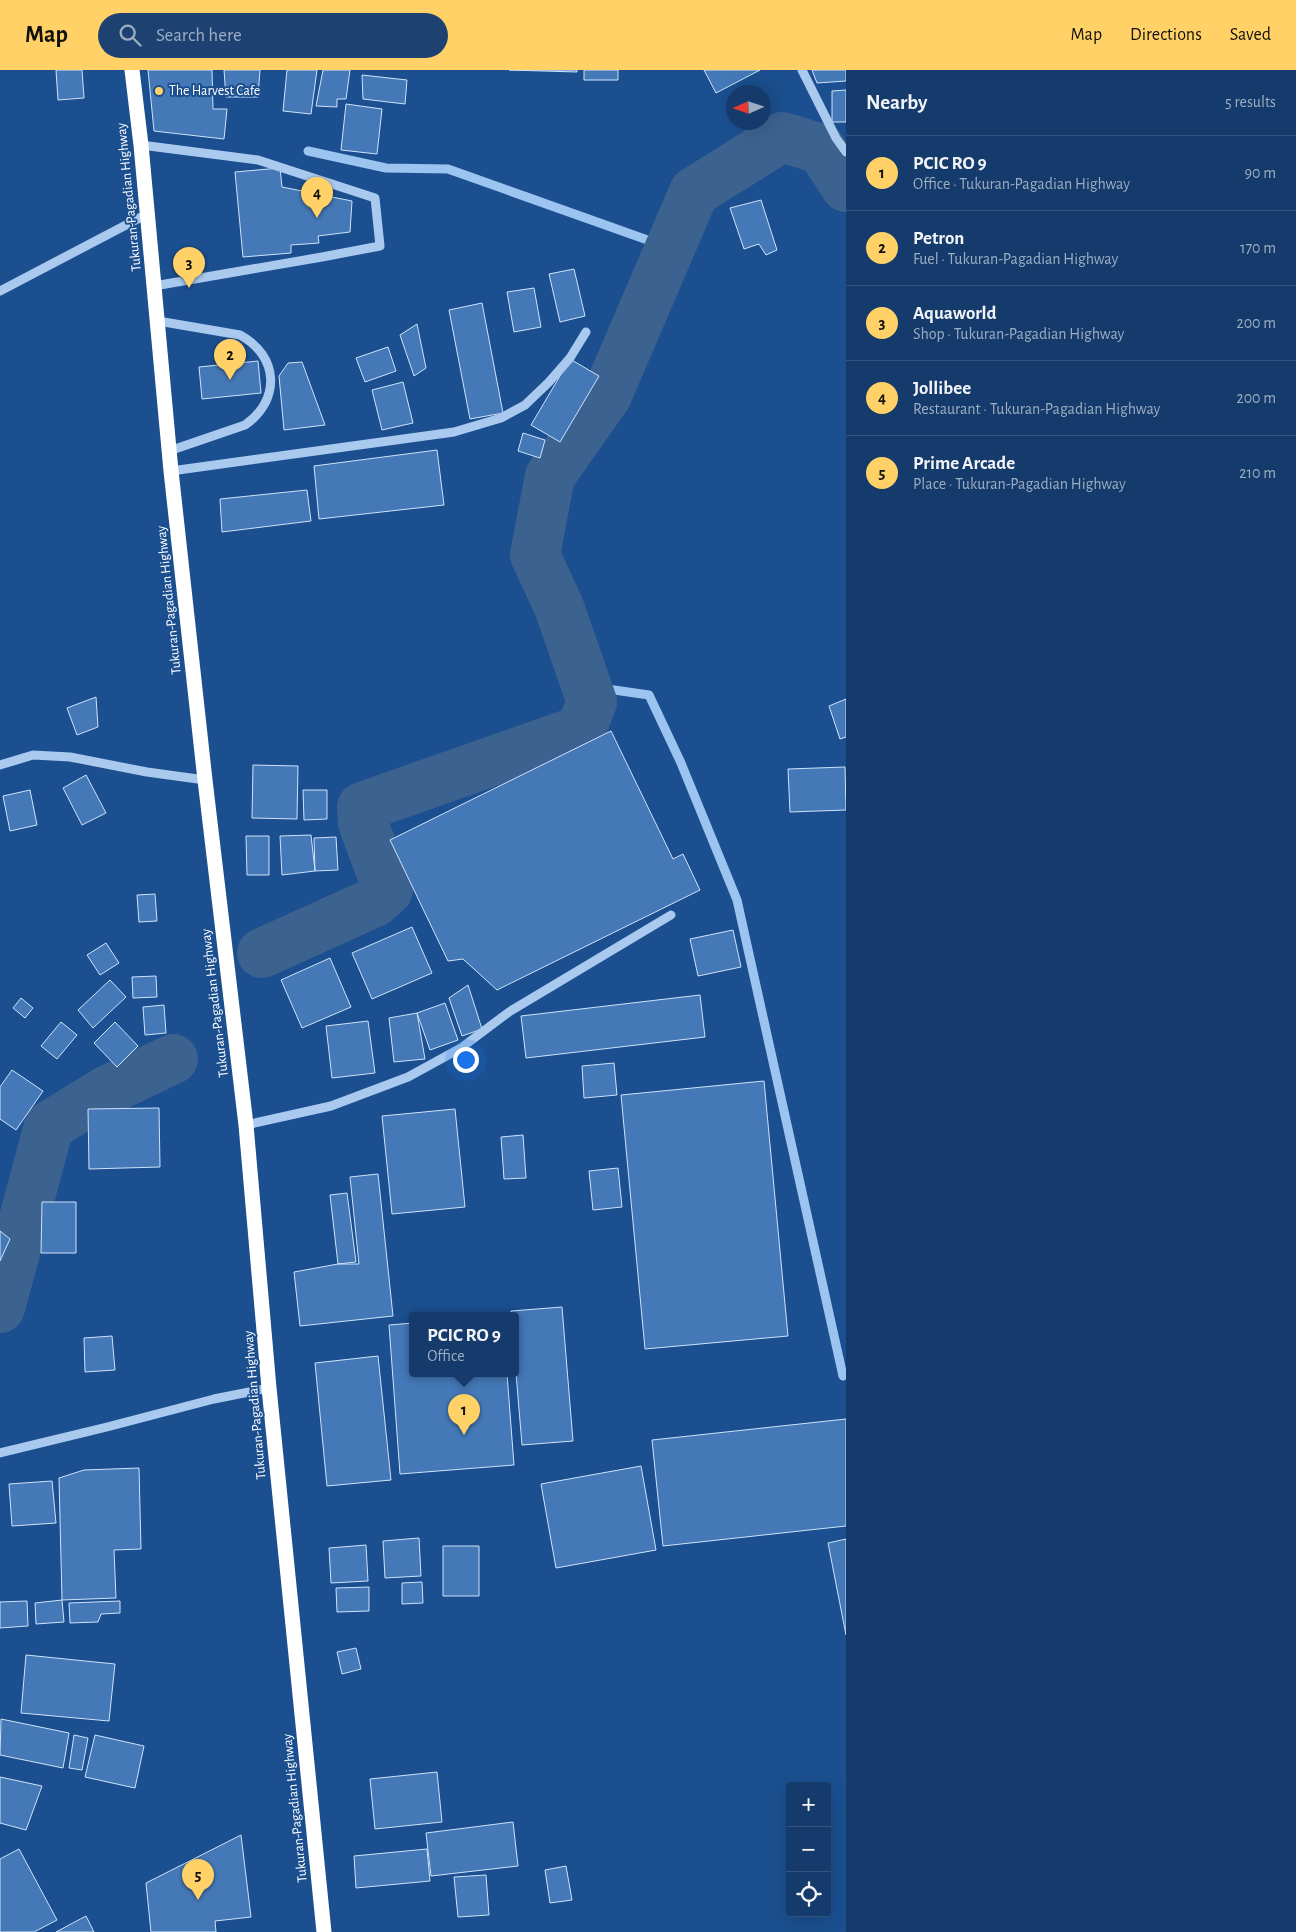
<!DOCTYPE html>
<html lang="en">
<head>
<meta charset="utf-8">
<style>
  :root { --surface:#143b6b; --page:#1d4271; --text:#f1f3f6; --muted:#9dadc1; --line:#33557e; --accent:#ffd166 }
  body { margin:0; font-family:"Alegreya Sans",sans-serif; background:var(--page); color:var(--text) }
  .controls { position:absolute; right:15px; bottom:15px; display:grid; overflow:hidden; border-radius:5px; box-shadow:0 5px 20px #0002 }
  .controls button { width:45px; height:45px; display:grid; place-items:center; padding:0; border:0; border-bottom:1px solid var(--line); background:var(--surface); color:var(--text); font:25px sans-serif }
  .compass { position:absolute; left:726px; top:15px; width:45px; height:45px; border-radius:50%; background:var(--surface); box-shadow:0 5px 20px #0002; rotate:267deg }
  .you { position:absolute; left:465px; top:989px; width:18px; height:18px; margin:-12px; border:4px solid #fff; border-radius:50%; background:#1a73e8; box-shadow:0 0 0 8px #1a73e833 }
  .badge { display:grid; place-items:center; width:32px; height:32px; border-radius:50%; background:var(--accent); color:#111; font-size:16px; font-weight:700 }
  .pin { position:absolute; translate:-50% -41px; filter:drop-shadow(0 1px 2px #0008) }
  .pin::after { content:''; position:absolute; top:26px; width:18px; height:15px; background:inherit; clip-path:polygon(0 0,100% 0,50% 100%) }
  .popup { position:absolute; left:409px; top:1242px; width:110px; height:65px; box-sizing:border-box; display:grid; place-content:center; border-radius:5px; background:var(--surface); filter:drop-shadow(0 1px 4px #0005); font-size:16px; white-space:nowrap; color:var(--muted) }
  .popup b { font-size:19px; color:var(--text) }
  .popup::after { content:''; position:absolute; left:50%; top:100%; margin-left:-10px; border:10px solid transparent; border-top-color:var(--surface) }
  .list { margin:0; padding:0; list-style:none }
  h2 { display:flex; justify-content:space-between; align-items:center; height:65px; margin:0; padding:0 20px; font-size:21px }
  h2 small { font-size:16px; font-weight:400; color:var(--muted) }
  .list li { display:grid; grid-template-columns:32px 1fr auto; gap:15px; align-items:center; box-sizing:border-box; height:75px; padding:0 20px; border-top:1px solid var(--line) }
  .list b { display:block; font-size:19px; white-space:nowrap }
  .list p { margin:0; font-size:16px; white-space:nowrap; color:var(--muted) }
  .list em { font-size:16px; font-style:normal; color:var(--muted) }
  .icon { flex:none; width:28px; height:28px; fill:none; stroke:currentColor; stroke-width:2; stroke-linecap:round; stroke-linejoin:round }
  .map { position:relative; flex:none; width:846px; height:1862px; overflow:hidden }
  header { display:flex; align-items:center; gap:30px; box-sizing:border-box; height:70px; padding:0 25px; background:var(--accent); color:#111 }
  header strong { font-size:24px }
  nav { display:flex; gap:28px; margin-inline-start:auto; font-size:18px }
  .search { width:350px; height:45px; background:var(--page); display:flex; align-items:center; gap:12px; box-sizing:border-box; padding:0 18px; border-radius:28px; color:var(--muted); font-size:19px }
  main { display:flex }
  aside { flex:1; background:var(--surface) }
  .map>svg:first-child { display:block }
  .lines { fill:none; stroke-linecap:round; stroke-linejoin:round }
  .stream { stroke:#9cc4f0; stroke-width:9 }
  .river { stroke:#3c6290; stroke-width:50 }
  .building { fill:#4478b7; stroke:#cfe3fa }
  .minor { stroke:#a9c9ee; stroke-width:9 }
  .highway { stroke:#fff; stroke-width:15 }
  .poi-dot { fill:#ffd166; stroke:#1b4f8f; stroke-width:2 }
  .labels { text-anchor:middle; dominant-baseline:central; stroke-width:4; stroke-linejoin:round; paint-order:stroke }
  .poi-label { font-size:14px; fill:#fff; stroke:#1b4f8f; text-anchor:start }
  .street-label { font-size:14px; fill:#fff; stroke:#1b4f8f }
</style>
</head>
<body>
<header>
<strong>Map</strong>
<div class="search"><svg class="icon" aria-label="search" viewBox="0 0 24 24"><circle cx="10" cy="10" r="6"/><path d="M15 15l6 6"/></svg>Search here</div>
<nav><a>Map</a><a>Directions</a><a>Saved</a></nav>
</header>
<main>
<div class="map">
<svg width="846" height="1862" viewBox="0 0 846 1862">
  <rect width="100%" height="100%" fill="#1b4f8f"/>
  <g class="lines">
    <path class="stream" d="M308 81 386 98 448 99 670 178
      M586 616 649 625 681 693 737 830 843 1306"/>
    <path class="river" d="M262 883 375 832 388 820 363 753 362 737 581 660 592 632 559 537 535 485 550 406 607 325 694 122 782 67 821 79 846 117
      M0 1238 49 1056 106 1021 173 989"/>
  </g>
  <path class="building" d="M56 0H82L84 28 58 30Z
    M148 0H212L213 39H227L224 69 154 61Z
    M224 0H260L258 27H226Z
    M287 0H317L311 44 283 41Z
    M323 0H350L346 29H337V37L316 36Z
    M509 0H577V2Z
    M584 0H618V10H584Z
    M704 0H760L716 23Z
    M812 0H846V11L817 13Z
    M362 5 407 10 405 34 363 29Z
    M846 20V52H832V21Z
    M346 34 382 39 377 84 341 80Z
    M280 98 282 117 352 131 350 162 318 166 319 173 291 175V183L243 187 235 102Z
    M761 130 777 180 766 185 759 174 744 179 730 138Z
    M574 199 585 246 560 252 549 204Z
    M534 218 541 257 514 262 507 222Z
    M482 233 503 343 470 349 449 240Z
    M417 254 426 298 414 306 400 265Z
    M388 277 396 301 365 312 356 288Z
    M570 289 599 306 560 372 531 355Z
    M258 291 261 323 202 329 199 297Z
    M302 292 325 355 284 360 279 306 288 293Z
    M403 312 413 353 382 360 372 320Z
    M523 363 545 370 540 388 518 381Z
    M437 380 444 435 319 449 314 396Z
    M307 420 311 451 222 462 220 429Z
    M96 627 98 657 77 665 67 638Z
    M846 629V667L840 669 829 636Z
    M611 661 673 789 683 784 700 820 497 920 463 889 448 891 390 770Z
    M253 695 298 696 297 749 252 748Z
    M845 697 846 740 790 742 788 699Z
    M86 705 106 743 82 755 63 718Z
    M30 720 37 755 10 761 3 726Z
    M303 720H327V749L304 750Z
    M311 765 315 801 282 805 280 766Z
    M246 766H269V805H247Z
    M336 767 338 800 315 801 314 768Z
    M155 824 157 851 139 852 137 825Z
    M412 857 432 903 372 929 352 883Z
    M733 860 741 897 698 906 690 869Z
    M106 873 119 893 100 905 87 885Z
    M330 888 351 937 302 958 281 910Z
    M156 906 157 927 133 928 132 907Z
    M110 910 126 927 93 958 78 940Z
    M468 915 482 959 462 966 449 928Z
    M700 925 705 967 526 988 521 946Z
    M21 928 33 938 25 948 13 938Z
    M445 933 458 970 430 980 417 943Z
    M164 935 166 963 145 965 143 937Z
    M417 943 425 989 394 992 389 948Z
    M368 951 375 1003 332 1008 326 956Z
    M61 952 77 965 57 989 41 976Z
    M115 952 138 976 117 997 94 973Z
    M614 993 617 1025 584 1028 582 996Z
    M12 1000 43 1021 16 1060 0 1049V1017Z
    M764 1011 788 1266 645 1279 621 1025Z
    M159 1038 160 1097 89 1099 88 1039Z
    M455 1039 465 1137 392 1144 382 1046Z
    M523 1065 526 1108 504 1109 501 1067Z
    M618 1098 622 1137 593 1140 589 1101Z
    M378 1104 393 1246 300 1256 294 1202 338 1194H359L350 1107Z
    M347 1123 356 1192 338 1194 330 1125Z
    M42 1132H76V1183H41Z
    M0 1161 10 1169 0 1191Z
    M562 1237 573 1371 522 1375 515 1291V1246H512L511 1241Z
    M413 1253V1304H507L514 1395 400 1404 389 1255Z
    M112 1266 115 1300 85 1302 84 1268Z
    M378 1286 391 1410 327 1416 315 1293Z
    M846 1349V1456L663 1476 652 1370Z
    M641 1396 656 1480 556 1498 541 1414Z
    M139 1398 141 1479 114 1480 116 1528 62 1530 59 1408 84 1400Z
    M52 1411 56 1453 12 1456 9 1414Z
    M419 1468 421 1506 385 1508 383 1471Z
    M846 1469V1565L828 1473Z
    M366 1475 368 1511 331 1513 329 1478Z
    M443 1476H479V1526H443Z
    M422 1512 423 1533 402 1534V1513Z
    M369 1517V1541L337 1542 336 1518Z
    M62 1530 64 1552 36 1554 35 1533Z
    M27 1531 28 1556 0 1558V1532Z
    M120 1531V1543L101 1544 98 1552 70 1553 69 1533Z
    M356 1578 361 1599 342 1604 337 1582Z
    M26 1585 115 1594 109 1651 21 1643Z
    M1 1649 69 1663 63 1698 0 1685Z
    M74 1665 88 1668 82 1700 69 1698Z
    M95 1665 144 1676 135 1718 85 1707Z
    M437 1702 442 1752 375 1759 370 1709Z
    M0 1707 42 1716 26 1760 0 1753Z
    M513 1752 518 1796 431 1806 426 1763Z
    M241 1765 251 1847 215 1851 216 1862H151L146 1813Z
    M19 1779 57 1850 34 1862H0V1789Z
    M427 1779 430 1811 356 1818 354 1786Z
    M566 1796 572 1830 550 1833 545 1800Z
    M486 1805 489 1845 458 1847 454 1807Z
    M86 1846 94 1862H56Z"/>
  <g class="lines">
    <path class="minor" d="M802 0 836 68 846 82
      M141 75 258 90 375 128 380 176 322 187 154 216
      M0 221 147 144
      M158 251 240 265C279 286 281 330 245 355L169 381
      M171 401 454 362 501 348 525 335 549 312 570 288 586 262
      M0 695 33 685 70 687 147 702 205 710
      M246 1055 331 1036 408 1007 461 978 509 942 671 845
      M0 1383 107 1357 214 1329 269 1318"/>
    <path class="highway" d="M132 0 141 75 171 401 205 710 246 1055 269 1318 324 1862"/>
  </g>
  <circle class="poi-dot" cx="159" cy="21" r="5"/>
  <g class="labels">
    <g class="poi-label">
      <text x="169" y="21">The Harvest Cafe</text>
    </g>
    <g class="street-label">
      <text transform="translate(129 127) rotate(-96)">Tukuran-Pagadian Highway</text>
      <text transform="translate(169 530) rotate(-96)">Tukuran-Pagadian Highway</text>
      <text transform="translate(215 933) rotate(-97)">Tukuran-Pagadian Highway</text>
      <text transform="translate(255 1335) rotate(-95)">Tukuran-Pagadian Highway</text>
      <text transform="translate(295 1738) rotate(-96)">Tukuran-Pagadian Highway</text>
    </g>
  </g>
</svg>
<div class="controls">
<button>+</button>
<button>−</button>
<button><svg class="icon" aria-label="locate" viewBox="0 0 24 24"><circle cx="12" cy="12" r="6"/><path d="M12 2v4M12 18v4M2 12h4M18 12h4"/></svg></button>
</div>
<svg class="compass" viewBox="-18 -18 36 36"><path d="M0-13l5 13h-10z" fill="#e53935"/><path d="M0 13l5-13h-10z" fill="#9dadc1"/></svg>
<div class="you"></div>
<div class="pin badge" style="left:464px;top:1365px">1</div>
<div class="popup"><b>PCIC RO 9</b>Office</div>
<div class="pin badge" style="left:230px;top:310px">2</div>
<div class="pin badge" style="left:189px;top:218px">3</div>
<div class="pin badge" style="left:317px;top:148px">4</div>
<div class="pin badge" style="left:198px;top:1830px">5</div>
</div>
<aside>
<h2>Nearby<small>5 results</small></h2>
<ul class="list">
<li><span class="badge">1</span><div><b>PCIC RO 9</b><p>Office · Tukuran-Pagadian Highway</p></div><em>90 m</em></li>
<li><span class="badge">2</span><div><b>Petron</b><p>Fuel · Tukuran-Pagadian Highway</p></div><em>170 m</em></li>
<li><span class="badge">3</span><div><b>Aquaworld</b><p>Shop · Tukuran-Pagadian Highway</p></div><em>200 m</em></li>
<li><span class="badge">4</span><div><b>Jollibee</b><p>Restaurant · Tukuran-Pagadian Highway</p></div><em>200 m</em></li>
<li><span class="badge">5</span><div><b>Prime Arcade</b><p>Place · Tukuran-Pagadian Highway</p></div><em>210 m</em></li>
</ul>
</aside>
</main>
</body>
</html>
